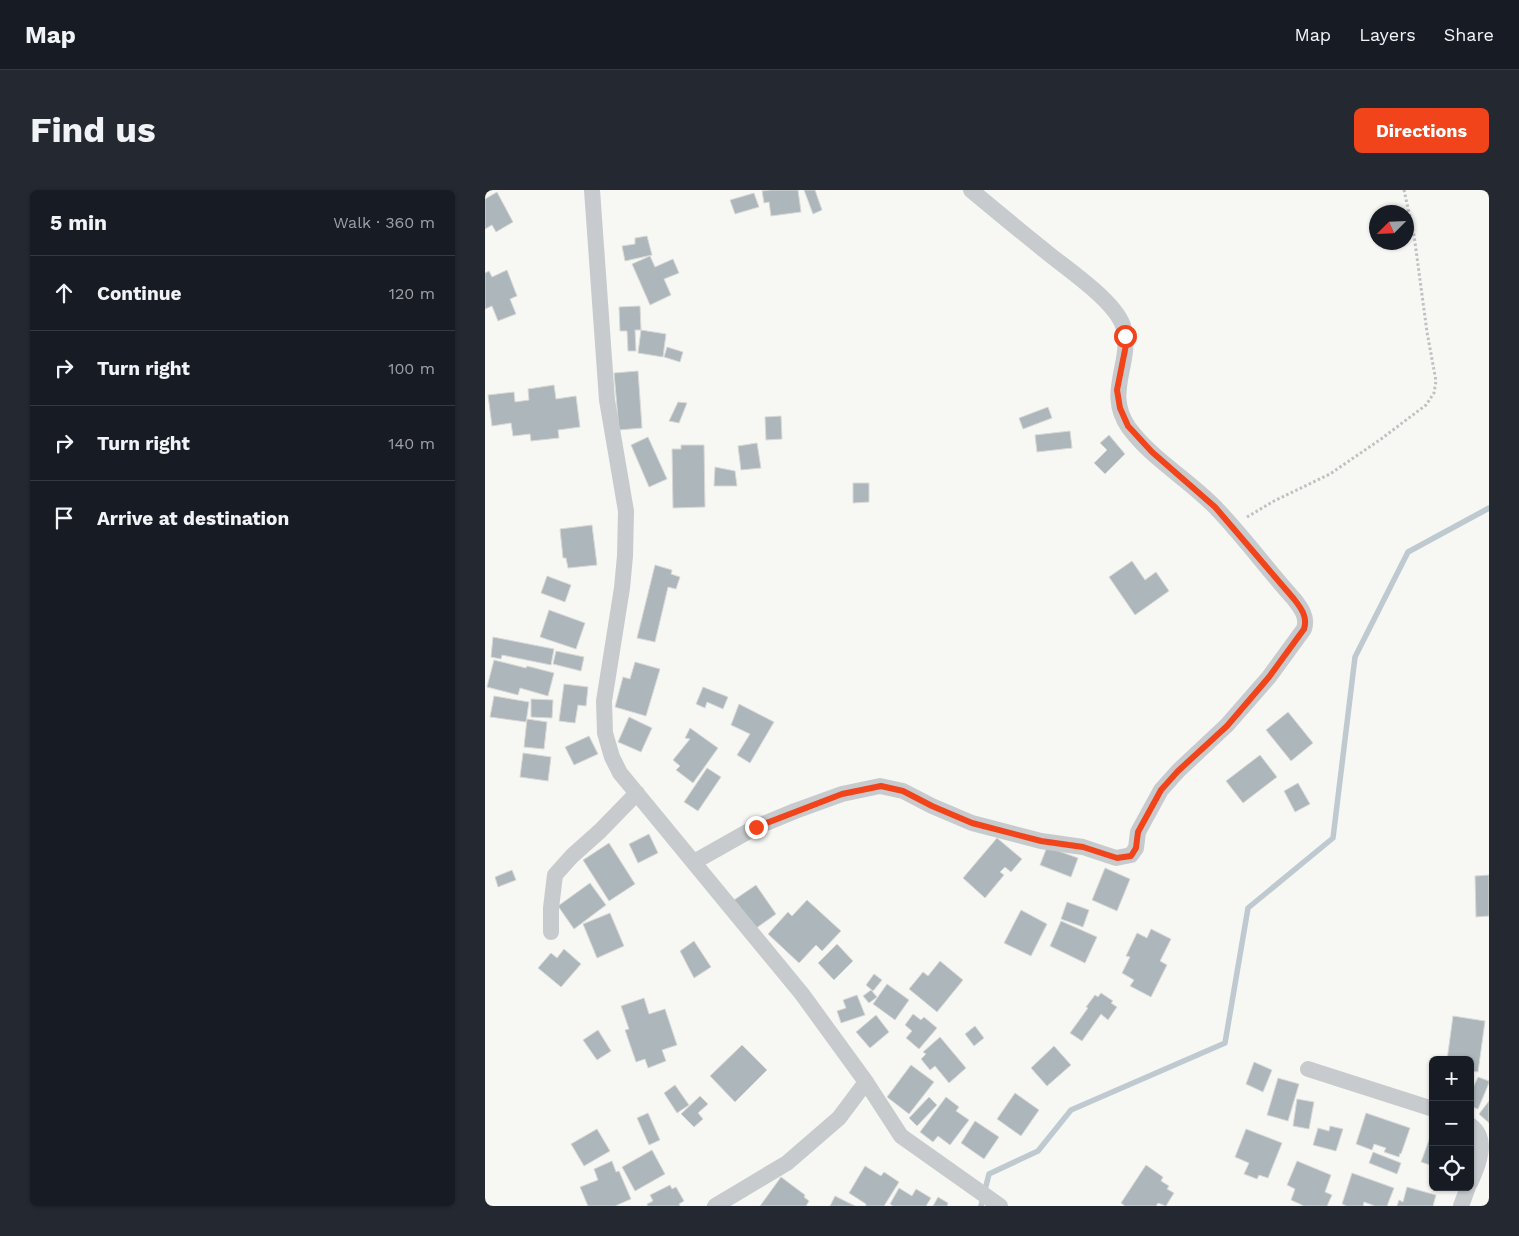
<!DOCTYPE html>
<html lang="en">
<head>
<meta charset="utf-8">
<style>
  :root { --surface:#171b24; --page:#242831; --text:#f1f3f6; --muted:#9ea1a6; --line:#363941; --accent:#f1441b }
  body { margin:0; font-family:"Work Sans",sans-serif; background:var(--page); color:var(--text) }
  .controls { position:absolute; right:15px; bottom:15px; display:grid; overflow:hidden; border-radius:8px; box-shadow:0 1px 4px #0004 }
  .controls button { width:45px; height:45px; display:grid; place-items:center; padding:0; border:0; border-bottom:1px solid var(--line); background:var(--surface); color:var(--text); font:25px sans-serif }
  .compass { position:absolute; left:884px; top:15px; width:45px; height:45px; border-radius:50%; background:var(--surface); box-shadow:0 1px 4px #0004; rotate:246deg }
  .stop { position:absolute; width:15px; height:15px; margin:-11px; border:4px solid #f1441b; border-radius:50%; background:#fff }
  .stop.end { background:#f1441b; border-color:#fff; box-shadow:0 1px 5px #0008 }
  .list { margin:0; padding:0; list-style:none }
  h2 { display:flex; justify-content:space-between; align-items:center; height:65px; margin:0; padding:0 20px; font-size:21px }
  h2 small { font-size:16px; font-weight:400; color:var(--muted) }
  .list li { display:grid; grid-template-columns:32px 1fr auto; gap:15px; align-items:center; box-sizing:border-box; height:75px; padding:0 20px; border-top:1px solid var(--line) }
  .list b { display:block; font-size:19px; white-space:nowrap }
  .list em { font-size:16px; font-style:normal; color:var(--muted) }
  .icon { flex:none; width:28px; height:28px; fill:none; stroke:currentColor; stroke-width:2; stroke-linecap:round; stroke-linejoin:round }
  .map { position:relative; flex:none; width:1004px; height:1016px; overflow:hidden; border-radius:8px }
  header { display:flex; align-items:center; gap:30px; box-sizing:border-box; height:70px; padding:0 25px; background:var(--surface); border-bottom:1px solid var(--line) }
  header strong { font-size:24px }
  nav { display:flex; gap:28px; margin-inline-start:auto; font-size:18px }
  .intro { display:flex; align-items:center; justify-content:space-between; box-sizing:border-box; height:120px; padding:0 30px }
  h1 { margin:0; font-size:35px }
  .button { padding:12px 22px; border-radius:8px; background:var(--accent); color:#fff; font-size:18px; font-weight:700 }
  main { display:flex; gap:30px; padding:0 30px }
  aside { flex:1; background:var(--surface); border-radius:8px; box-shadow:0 1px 4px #0004 }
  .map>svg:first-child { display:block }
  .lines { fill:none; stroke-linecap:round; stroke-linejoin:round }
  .stream { stroke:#becacf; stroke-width:5.5 }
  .building { fill:#adb6bb; stroke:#d9d9d6 }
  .path { stroke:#bec1c3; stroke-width:3; stroke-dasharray:2.5 2.5; stroke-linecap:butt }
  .minor { stroke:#c7cbce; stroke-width:16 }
  .route { stroke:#f1441b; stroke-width:6 }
</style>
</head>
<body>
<header>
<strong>Map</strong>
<nav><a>Map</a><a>Layers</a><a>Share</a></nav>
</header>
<div class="intro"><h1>Find us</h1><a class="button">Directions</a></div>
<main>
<aside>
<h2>5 min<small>Walk · 360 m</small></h2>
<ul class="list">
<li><svg class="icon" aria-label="ahead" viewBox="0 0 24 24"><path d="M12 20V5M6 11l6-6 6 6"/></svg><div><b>Continue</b></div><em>120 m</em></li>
<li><svg class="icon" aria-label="right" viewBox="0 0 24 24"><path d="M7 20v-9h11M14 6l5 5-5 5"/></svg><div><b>Turn right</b></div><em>100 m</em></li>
<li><svg class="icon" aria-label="right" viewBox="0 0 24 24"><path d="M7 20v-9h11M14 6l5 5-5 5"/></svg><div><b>Turn right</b></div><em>140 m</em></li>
<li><svg class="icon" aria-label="arrive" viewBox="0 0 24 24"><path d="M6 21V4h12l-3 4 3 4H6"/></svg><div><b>Arrive at destination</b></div></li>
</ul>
</aside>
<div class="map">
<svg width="1004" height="1016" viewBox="0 0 1004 1016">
  <rect width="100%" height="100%" fill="#f7f7f4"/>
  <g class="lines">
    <path class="stream" d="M496 1016 504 984 553 961 586 920 740 853 763 718 848 648 870 467 923 362 1004 318"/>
  </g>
  <path class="building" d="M286 0H313L316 22 286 26 284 12 279 13 277 1Z
    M319 0H330L337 20 328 24Z
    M12 2 28 32 11 42 7 35 0 39V9Z
    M269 3 274 17 250 24 245 10Z
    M162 46 167 65 140 71 137 56 150 54V48Z
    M165 66 170 77 188 69 194 83 179 89 186 105 165 115 147 74Z
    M22 80 32 106 25 109 31 124 13 131 7 116 0 119V83L4 81 7 87Z
    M155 116 156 140H150L151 161H143L142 141H135L134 117Z
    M156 140 181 144 178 167 153 163Z
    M182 157 198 162 195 172 179 167Z
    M153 181 157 238 134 240 129 183Z
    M69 195 71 209 91 206 95 237 73 240 74 248 46 251 45 244 28 246 26 233 7 236 3 205 29 202 30 212 44 210 43 199Z
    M193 212 202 213 194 233 184 231Z
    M563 217 567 228 538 239 534 228Z
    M296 226 297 249 281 250 280 227Z
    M585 241 587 258 552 262 550 245Z
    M624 245 640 264 620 284 609 273 622 260 615 253Z
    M163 247 182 289 164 297 146 255Z
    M272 253 276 278 256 280 253 256Z
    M196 255H219L220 317 188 318 187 259H196Z
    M230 277 250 281 252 296H229Z
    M368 293H384V312L368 313Z
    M107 335 112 375 83 378 81 368H78L75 339Z
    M647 371 660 390 671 382 684 401 650 425 624 387Z
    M170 375 187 380 186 384 195 387 191 399 183 397 170 452 152 448Z
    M62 386 86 395 80 412 56 403Z
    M64 420 100 433 91 459 55 447Z
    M8 447 69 459 66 475 17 465 16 469 6 467Z
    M71 461 99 467 96 481 68 474Z
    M9 470 41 478 42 476 69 483 63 506 35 498 33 505 2 497Z
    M150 472 175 479 161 526 130 517 138 487 145 489Z
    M79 494 103 497 101 516 93 515 90 533 74 531Z
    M218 497 243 507 238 519 222 512 220 518 211 514Z
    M9 506 44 512 41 532 5 527Z
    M46 509 68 510 67 528 46 527Z
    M254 514 289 532 265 573 252 565 265 544 246 535Z
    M803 522 828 553 806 571 781 540Z
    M144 527 167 538 156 562 133 552Z
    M42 529 62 532 59 559 39 557Z
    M205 538 233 558 208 593 191 580 195 576 188 570 205 549 200 548Z
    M104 546 113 564 89 575 80 557Z
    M38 563 66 567 63 591 35 587Z
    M775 565 792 587 758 613 741 591Z
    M222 578 236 587 213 621 199 612Z
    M813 593 825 614 810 622 799 601Z
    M164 644 173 663 153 673 144 654Z
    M512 648 537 669 526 682 520 677 515 682 519 685 500 708 478 688Z
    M124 653 150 694 124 711 98 670Z
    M562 657 593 668 586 687 555 675Z
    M620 678 645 689 632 721 607 710Z
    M27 680 31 690 13 697 10 687Z
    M1004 685V726L991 727 990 686Z
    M105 693 121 715 89 739 73 716Z
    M271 695 291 724 270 739 249 710Z
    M322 710 356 741 337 761 331 755 314 773 283 744 303 722 307 726Z
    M582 712 604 720 598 737 576 729Z
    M536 720 562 734 546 766 519 753Z
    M125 723 139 756 112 768 98 734Z
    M576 731 612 747 600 773 565 756Z
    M666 739 686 749 675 771 682 775 666 807 645 796 649 790 637 783 645 767 641 766 652 743 662 748Z
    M209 751 226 777 209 788 195 761Z
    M352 754 368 771 349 790 333 773Z
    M79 759 96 774 76 797 53 778 66 763 72 768Z
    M455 771 478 790 452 822 424 799 438 782 443 786Z
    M389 784 397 790 388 801 381 795Z
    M402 794 424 810 410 830 388 814Z
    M386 800 392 807 384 813 378 806Z
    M616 803 628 811 626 813 632 817 623 830 616 824 597 851 585 843 603 818 601 817 610 805 613 807Z
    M372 805 380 825 356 833 352 821 361 818 358 810Z
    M159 808 164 824 180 819 192 855 177 860 181 871 163 878 160 869 151 872 140 840 144 839 136 816Z
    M428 824 436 830 439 827 452 838 434 859 421 848 427 841 420 835Z
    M391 825 404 842 385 858 371 842Z
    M968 826 1000 831 993 882 985 881V870H962Z
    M490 836 499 848 489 856 480 844Z
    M113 840 126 861 112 870 98 850Z
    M455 847 481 878 464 893 450 876 445 880 436 869 441 864 438 862Z
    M257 855 282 880 250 912 225 886Z
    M569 856 586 875 562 896 546 878Z
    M769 872 787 880 778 902 761 894Z
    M426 875 449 892 424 924 402 907Z
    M993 887 1004 891V893L993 919 985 916V904Z
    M793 888 814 894 803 931 782 925Z
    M190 895 204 915 192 923 179 903Z
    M530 903 554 920 536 946 512 929Z
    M215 906 223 914 213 923 218 929 209 937 196 924Z
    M444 907 452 915 432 936 424 928Z
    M461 907 474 917 471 921 484 930 465 955 453 946 448 952 435 942Z
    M812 909 829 912 824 939 808 936Z
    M1004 911V933L994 924Z
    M163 923 175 950 164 955 152 928Z
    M881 923 925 938 916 964 915 963 914 967 899 962 901 958 889 954 887 960 871 954Z
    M490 931 514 947 499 969 476 953Z
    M845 936 858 939 851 961 828 955 833 938 844 941Z
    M112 939 125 961 99 976 86 954Z
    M761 939 797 953 783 988 774 985 772 989 759 984 764 973 750 967Z
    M948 939V976L936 972Z
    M167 960 180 984 150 1001 137 977Z
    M888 962 916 973 912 984 884 973Z
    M127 971 131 982 134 981 146 1009 130 1016H103L95 997 113 990 109 979Z
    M812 971 846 985 840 1002 847 1005 842 1016H819L806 1010 810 999 802 995Z
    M661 975 678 987 676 991 684 996 682 999 689 1003 681 1016 673 1013 671 1016H640L636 1013Z
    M380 976 396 986 399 982 414 992 399 1016H381V1014L364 1003Z
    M867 983 909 998 902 1016H890L879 1012 878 1016H862L857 1014Z
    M296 987 320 1005 319 1007 324 1011 321 1016H275Z
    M185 995 187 999 191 997 199 1011 194 1014 195 1016H163L162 1014 168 1011 165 1005Z
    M922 997 951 1005 948 1016H912L914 1010 918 1012Z
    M414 998 427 1006 431 999 446 1008 441 1016H408L405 1014Z
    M350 1006 370 1016H345Z
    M453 1007 463 1013 462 1016H448Z"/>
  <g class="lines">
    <path class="path" d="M762 327 789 311 845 284 896 249 941 215 949 203 951 191 942 142 929 45 919 0"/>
    <path class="minor" d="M107 0 122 210 141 321 140 366 137 398 119 511 120 543 127 567 135 583 317 804 381 892 416 946 515 1016
      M209 672 271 637 310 621 357 604 395 596 418 601 447 616 487 633 556 651 598 657 631 668 646 665 651 658 653 642 676 600 693 581 742 535 784 487 819 439C823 427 816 418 809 409 782 379 758 346 730 317 703 289 667 269 644 238 619 203 647 174 639 139 633 112 580 78 559 60 534 40 510 20 486 0
      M66 742V718L70 685 87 666 115 641 152 603
      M823 879 948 919
      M985 935C1004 948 994 974 985 993
      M230 1016 302 973 354 928 381 892
      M976 1016 983 997"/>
  </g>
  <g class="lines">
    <path class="route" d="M271 637 357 604 396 596 418 601 447 616 487 633 556 651 598 657 632 668 646 666 651 658 653 642 676 600 693 581 742 536 784 487 819 439C823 427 816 418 809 409L730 317 667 262 643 236 635 218 632 200 641 155 640 146"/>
  </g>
</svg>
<div class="controls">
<button>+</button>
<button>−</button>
<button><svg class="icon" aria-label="locate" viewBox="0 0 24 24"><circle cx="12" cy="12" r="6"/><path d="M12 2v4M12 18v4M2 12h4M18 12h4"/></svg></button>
</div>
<svg class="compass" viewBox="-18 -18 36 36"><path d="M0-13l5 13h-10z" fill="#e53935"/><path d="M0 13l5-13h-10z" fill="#9ea1a6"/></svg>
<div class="stop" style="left:640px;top:146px"></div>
<div class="stop end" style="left:271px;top:637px"></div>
</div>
</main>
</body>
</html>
